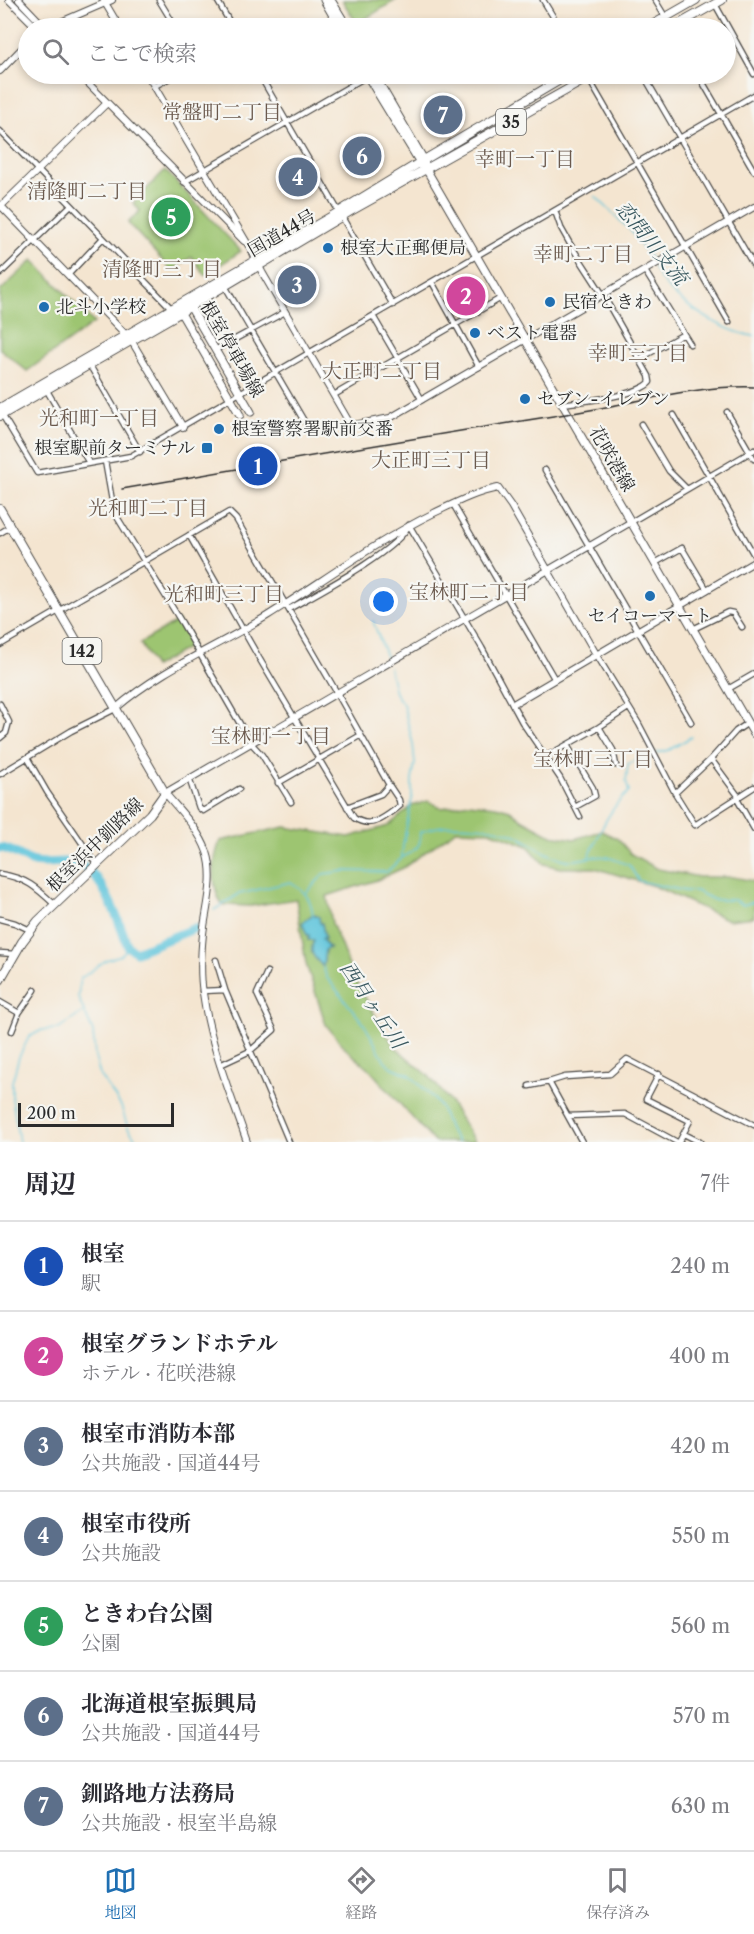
<!DOCTYPE html>
<html lang="ja">
<head>
<meta charset="utf-8">
<style>
  :root { --surface:#fff; --page:#f2f2f3; --text:#2b2b33; --muted:#7c7c81; --line:#e1e1e2; --accent:#1f6fb2 }
  body { margin:0; font-family:"Libre Caslon Text","Noto Serif JP",serif; background:var(--page); color:var(--text) }
  .scale { position:absolute; left:18px; bottom:15px; width:156px; box-sizing:border-box; padding-left:6px; border:3px solid #2b2b2b; border-top:0; font-size:16px; line-height:21px; white-space:nowrap; color:#2b2b2b; -webkit-text-stroke:4px #f6f6f2; paint-order:stroke }
  .you { position:absolute; left:384px; top:602px; width:21px; height:21px; margin:-15px; border:4px solid #fff; border-radius:50%; background:#1a73e8; box-shadow:0 0 0 9px #1a73e833 }
  .badge { display:grid; place-items:center; width:39px; height:39px; border-radius:50%; background:var(--accent); color:#fff; font-size:20px; font-weight:700 }
  .pin { position:absolute; translate:-50% -50%; border:3px solid #fff; box-shadow:0 2px 6px #0006 }
  .list { margin:0; padding:0; list-style:none }
  h2 { display:flex; justify-content:space-between; align-items:center; height:78px; margin:0; padding:0 24px; font-size:26px }
  h2 small { font-size:20px; font-weight:400; color:var(--muted) }
  .list li { display:grid; grid-template-columns:39px 1fr auto; gap:18px; align-items:center; box-sizing:border-box; height:90px; padding:0 24px; border-top:2px solid var(--line) }
  .list b { display:block; font-size:22px; white-space:nowrap }
  .list p { margin:0; font-size:20px; white-space:nowrap; color:var(--muted) }
  .list em { font-size:20px; font-style:normal; color:var(--muted) }
  .icon { flex:none; width:33px; height:33px; fill:none; stroke:currentColor; stroke-width:2; stroke-linecap:round; stroke-linejoin:round }
  .map { position:relative; flex:none; width:754px; height:1142px; overflow:hidden }
  .search { position:absolute; background:var(--surface); box-shadow:0 3px 9px #0003; left:18px; right:18px; top:18px; height:66px; display:flex; align-items:center; gap:15px; box-sizing:border-box; padding:0 21px; border-radius:33px; color:var(--muted); font-size:22px }
  .sheet { height:708px; background:var(--surface) }
  nav { display:flex; justify-content:space-around; align-items:center; box-sizing:border-box; height:84px; border-top:2px solid var(--line); background:var(--surface); font-size:16px; color:var(--muted) }
  nav a { display:grid; justify-items:center; gap:3px }
  nav .on { color:var(--accent) }
  .map>svg:first-child { display:block }
  .green { fill:#9dc571; stroke:#64784e; stroke-width:1.5; fill-rule:evenodd }
  .water { fill:#5ec5db; stroke:#447883; stroke-width:1.5 }
  .lines { fill:none; stroke-linecap:round; stroke-linejoin:round }
  .stream { stroke:#5ec5db; stroke-width:1.5 }
  .river { stroke:#5ec5db; stroke-width:9 }
  .minor-casing { stroke:#494744; stroke-width:7 }
  .tertiary-casing { stroke:#494744; stroke-width:8 }
  .secondary-casing { stroke:#494744; stroke-width:9 }
  .primary-casing { stroke:#494744; stroke-width:10 }
  .trunk-casing { stroke:#494744; stroke-width:10 }
  .minor { stroke:#fff; stroke-width:4.5 }
  .tertiary { stroke:#fff; stroke-width:6 }
  .secondary { stroke:#fff; stroke-width:7 }
  .primary { stroke:#fff; stroke-width:8 }
  .trunk { stroke:#fff; stroke-width:8 }
  .rail { stroke:#2b2b2b; stroke-width:1.5 }
  .poi-dot { fill:#1f6fb2; stroke:#f6f6f2; stroke-width:2 }
  .labels { text-anchor:middle; dominant-baseline:central; stroke-width:4.5; stroke-linejoin:round; paint-order:stroke }
  .shield { fill:#f6f6f2; stroke:#686867; stroke-width:1.5 }
  .shield-label { font-size:16px; font-weight:bold; fill:#2b2b2b }
  .street-label { font-size:18px; fill:#2b2b2b; stroke:#f6f6f2 }
  .poi-label { font-size:18px; fill:#2b2b2b; stroke:#f6f6f2; text-anchor:start }
  .neighbourhood-label { font-size:20px; fill:#6b5a4e; stroke:#f6f6f2 }
  .water-label { font-size:20px; font-style:italic; fill:#3a5960; stroke:#f6f6f2 }
</style>
</head>
<body>
<div class="map">
<svg width="754" height="1142" viewBox="0 0 754 1142">
  <rect width="100%" height="100%" fill="#f6f6f2"/>
  <filter id="ink" filterUnits="userSpaceOnUse"><feTurbulence type="fractalNoise" baseFrequency=".0167" numOctaves="2"/><feDisplacementMap in="SourceGraphic" scale="12" xChannelSelector="R" yChannelSelector="G"/><feConvolveMatrix kernelMatrix="1 2 1 2 8 2 1 2 1" color-interpolation-filters="sRGB"/></filter>
  <filter id="wash" filterUnits="userSpaceOnUse"><feTurbulence type="fractalNoise" baseFrequency=".008" numOctaves="4" result="noise"/><feDisplacementMap in="SourceGraphic" scale="24" xChannelSelector="R" yChannelSelector="G"/><feGaussianBlur stdDeviation="1.35" result="paint"/><feColorMatrix in="noise" values="0 0 0 0 0 0 0 0 0 0 0 0 0 0 0 0 0 1.4 0 .05"/><feComposite in="paint" operator="in"/></filter>
  <g filter="url(#wash)">
    <rect width="100%" height="100%" fill="#f4e5d0"/>
    <path class="green" d="M342 0H396L357 24Z
      M165 170 241 251 205 275 192 257 171 270 128 223 140 211 133 203Z
      M33 260 94 323 27 371 0 349V291Z
      M178 621 192 645 154 667 140 643Z
      M428 801 442 808 469 803 496 806 510 810 523 820 551 835 574 839 602 831 618 839 631 854 658 869 699 877H733L754 881V917L728 920 654 886 595 868H560L544 864 528 846 490 831 456 830 403 868 377 880 327 896 332 923 353 976 378 1020 395 1047 428 1075 448 1099 475 1142H434L369 1069 347 1050 326 1025 306 964 296 899 251 906 222 905C211 886 212 861 220 841L285 827 349 837 388 826 412 806ZM322 924 324 938 323 937 322 939 329 948 325 949 323 966 312 953 314 940H308L309 935 306 932Z"/>
    <path class="water" d="M313 914 319 917 320 923H322L325 939 323 938 322 939 328 947H331L325 950 323 967C315 957 308 955 314 940H308L309 935H307L302 923Z"/>
    <g class="lines">
      <path class="stream" d="M595 196 632 232 653 263
        M654 267C666 297 723 333 754 336
        M373 621 387 659
        M389 667 395 693 403 704 413 744 415 763 412 780V799L403 845 402 857
        M657 753 669 750 691 737
        M589 857C598 836 610 806 629 792L626 781 628 764 640 758 652 754
        M306 893 324 874 344 871 387 872C392 868 396 862 402 858 414 848 420 852 421 832 447 820 501 825 525 840 535 846 544 854 557 857 562 859 570 861 575 860 586 859 596 855 607 857 615 859 622 863 629 865L639 881 685 891H696L714 900H734L743 905 754 902
        M214 910 239 894 291 882C305 892 311 898 313 915
        M128 947 121 955 106 960 80 979 78 997 93 1032 95 1057 100 1075 121 1106 128 1128 138 1142
        M323 967 327 978 364 1024 385 1061 392 1067 410 1075 434 1099 441 1108 449 1129 458 1142
        M19 1142 12 1098V1082L19 1057 29 1037 42 1030 59 1029 83 1012"/>
      <path class="river" d="M0 848C12 848 22 859 34 862 48 865 62 860 76 863 101 868 120 924 128 947L136 952 195 928"/>
    </g>
  </g>
  <g filter="url(#ink)">
    <g class="lines">
      <g class="minor-casing">
        <path id="minor" d="M159 0 176 28
          M217 0 233 28
          M543 0 560 28
          M655 0 672 28
          M715 4 754 74
          M259 74 393 305
          M586 74 729 322
          M643 74 754 266
          M698 74 754 171
          M155 86 177 74
          M0 131 171 308
          M184 182 369 75
          M555 211 561 228 570 244 603 295 649 376 650 382C639 396 582 401 563 404
          M645 271 690 344
          M0 274 71 205
          M68 275 103 238
          M432 282 479 367
          M225 286 304 421
          M373 316 422 400
          M215 350 285 312
          M639 359 684 334
          M89 364 140 452
          M46 389 89 463
          M334 395 501 298
          M727 412 754 459
          M1 413 37 473 131 456 754 95
          M674 415 754 555
          M641 424 669 471 687 489
          M105 461 114 512 182 623 251 743 262 755 291 802
          M545 470 691 722
          M453 504 554 678
          M631 522 754 450
          M0 533 10 527
          M655 563 682 548 707 590
          M289 609C317 593 396 552 409 525L482 648 522 722 560 778 580 817
          M693 629 728 612 733 613 742 627
          M0 645C76 601 152 556 229 512L236 519 337 693 389 785 399 800 400 806C385 817 372 830 354 818L259 658 189 535
          M596 654 639 724 675 793 695 825 754 787
          M728 689 754 674
          M0 704 9 722 6 733 0 738
          M599 727 613 750 616 765
          M567 745 593 788 595 796 575 807
          M545 757 599 727 628 708
          M28 759 47 792 93 859 99 864
          M711 759 739 797
          M0 774 71 731 115 709
          M189 778 199 808 203 811 239 789
          M278 783 361 735
          M675 793 711 759 736 731 748 723
          M737 799 754 829
          M347 807 381 794 389 785
          M0 874C26 878 36 887 55 905
          M0 919 15 923 30 930
          M0 953 15 954
          M216 960 225 990
          M202 991 225 990 289 1142
          M0 1002 19 1013
          M12 1031 19 1013 35 990
          M220 1065 250 1051 274 1030 257 994 267 972
          M659 1074 646 1099 690 1121 679 1142
          M529 1086 549 1082
          M568 1116 625 1114 677 1142
          M684 1134 700 1142
          M582 1142 549 1082 565 1077 610 1074 627 1059 754 1125"/>
      </g>
      <g class="tertiary-casing">
        <path id="tertiary" d="M9 0 37 28
          M19 0 40 22 41 28
          M104 1 120 28
          M47 28 112 0
          M0 71 28 42
          M79 74 244 241
          M147 74 253 253 262 272 349 422 354 425 390 418 754 207
          M0 205 131 340 183 427
          M0 207 107 103
          M513 704 754 562
          M115 709C161 669 216 647 267 616 323 581 375 542 434 513 455 503 476 492 498 488L511 506 596 654
          M247 1142C230 1093 210 1045 203 993 200 974 201 953 203 934 206 908 216 878 207 852 199 829 180 811 165 793L631 522"/>
      </g>
      <g class="secondary-casing">
        <path id="secondary" d="M324 0 340 28
          M331 0 348 28
          M366 74 422 166
          M374 74 424 160 426 169 433 181 754 734
          M188 303 251 412
          M178 308 240 415"/>
      </g>
      <g class="primary-casing">
        <path id="primary" d="M647 28 696 0
          M672 28 722 0
          M424 160 570 74
          M426 169 595 74
          M0 509 165 793 150 814 38 921 22 942 0 980"/>
      </g>
      <g class="trunk-casing">
        <path id="trunk" d="M0 408 332 216 424 160
          M0 416 176 315 349 212 426 169"/>
      </g>
      <use href="#minor" class="minor"/>
      <use href="#tertiary" class="tertiary"/>
      <use href="#secondary" class="secondary"/>
      <use href="#primary" class="primary"/>
      <use href="#trunk" class="trunk"/>
      <path class="rail" d="M122 489C270 463 418 437 566 414 628 405 690 385 754 387"/>
    </g>
  </g>
  <g class="poi-dot">
    <circle cx="328" cy="248" r="6"/>
    <circle cx="550" cy="302" r="6"/>
    <circle cx="44" cy="307" r="6"/>
    <circle cx="475" cy="333" r="6"/>
    <circle cx="525" cy="399" r="6"/>
    <circle cx="219" cy="429" r="6"/>
    <rect x="201" y="442" width="12" height="12" rx="3"/>
    <circle cx="650" cy="596" r="6"/>
  </g>
  <g class="labels">
    <g class="shield">
      <rect x="496" y="109" width="30" height="26" rx="4.5"/>
      <rect x="62.5" y="638" width="39" height="26" rx="4.5"/>
    </g>
    <g class="shield-label">
      <text x="511" y="122">35</text>
      <text x="82" y="651">142</text>
    </g>
    <g class="street-label">
      <text transform="translate(282 233) rotate(-30)">国道44号</text>
      <text transform="translate(232 349) rotate(60)">根室停車場線</text>
      <text transform="translate(612 459) rotate(60)">花咲港線</text>
      <text transform="translate(95 845) rotate(-44)">根室浜中釧路線</text>
    </g>
    <g class="poi-label">
      <text x="340" y="248">根室大正郵便局</text>
      <text x="562" y="302">民宿ときわ</text>
      <text x="56" y="307">北斗小学校</text>
      <text x="487" y="333">ベスト電器</text>
      <text x="537" y="399">セブン-イレブン</text>
      <text x="231" y="429">根室警察署駅前交番</text>
      <text x="195" y="448" text-anchor="end">根室駅前ターミナル</text>
      <text x="650" y="616" text-anchor="middle">セイコーマート</text>
    </g>
    <g class="neighbourhood-label">
      <text x="222" y="112">常盤町二丁目</text>
      <text x="525" y="159">幸町一丁目</text>
      <text x="87" y="191">清隆町二丁目</text>
      <text x="583" y="254">幸町二丁目</text>
      <text x="162" y="269">清隆町三丁目</text>
      <text x="638" y="353">幸町三丁目</text>
      <text x="382" y="371">大正町二丁目</text>
      <text x="99" y="418">光和町一丁目</text>
      <text x="431" y="460">大正町三丁目</text>
      <text x="148" y="508">光和町二丁目</text>
      <text x="469" y="592">宝林町二丁目</text>
      <text x="224" y="594">光和町三丁目</text>
      <text x="271" y="736">宝林町一丁目</text>
      <text x="593" y="759">宝林町三丁目</text>
    </g>
    <g class="water-label">
      <text transform="translate(652 243) rotate(51)">恋問川支流</text>
      <text transform="translate(373 1005) rotate(56)">西月ヶ丘川</text>
    </g>
  </g>
</svg>
<div class="scale">200 m</div>
<div class="you"></div>
<div class="pin badge" style="left:258px;top:466px;background:#1a4fb4">1</div>
<div class="pin badge" style="left:466px;top:296px;background:#d1479c">2</div>
<div class="pin badge" style="left:297px;top:285px;background:#5c6f8a">3</div>
<div class="pin badge" style="left:298px;top:177px;background:#5c6f8a">4</div>
<div class="pin badge" style="left:171px;top:217px;background:#2e9e5b">5</div>
<div class="pin badge" style="left:362px;top:156px;background:#5c6f8a">6</div>
<div class="pin badge" style="left:443px;top:115px;background:#5c6f8a">7</div>
<div class="search"><svg class="icon" aria-label="search" viewBox="0 0 24 24"><circle cx="10" cy="10" r="6"/><path d="M15 15l6 6"/></svg>ここで検索</div>
</div>
<section class="sheet">
<h2>周辺<small>7件</small></h2>
<ul class="list">
<li><span class="badge" style="background:#1a4fb4">1</span><div><b>根室</b><p>駅</p></div><em>240 m</em></li>
<li><span class="badge" style="background:#d1479c">2</span><div><b>根室グランドホテル</b><p>ホテル · 花咲港線</p></div><em>400 m</em></li>
<li><span class="badge" style="background:#5c6f8a">3</span><div><b>根室市消防本部</b><p>公共施設 · 国道44号</p></div><em>420 m</em></li>
<li><span class="badge" style="background:#5c6f8a">4</span><div><b>根室市役所</b><p>公共施設</p></div><em>550 m</em></li>
<li><span class="badge" style="background:#2e9e5b">5</span><div><b>ときわ台公園</b><p>公園</p></div><em>560 m</em></li>
<li><span class="badge" style="background:#5c6f8a">6</span><div><b>北海道根室振興局</b><p>公共施設 · 国道44号</p></div><em>570 m</em></li>
<li><span class="badge" style="background:#5c6f8a">7</span><div><b>釧路地方法務局</b><p>公共施設 · 根室半島線</p></div><em>630 m</em></li>
</ul>
</section>
<nav>
<a class="on"><svg class="icon" aria-label="map" viewBox="0 0 24 24"><path d="M3 6l6-2 6 2 6-2v14l-6 2-6-2-6 2zM9 4v14M15 6v14"/></svg>地図</a>
<a><svg class="icon" aria-label="directions" viewBox="0 0 24 24"><path d="M12 3l9 9-9 9-9-9zM9 14v-3h6M13 9l2 2-2 2"/></svg>経路</a>
<a><svg class="icon" aria-label="saved" viewBox="0 0 24 24"><path d="M7 4h10v16l-5-4-5 4z"/></svg>保存済み</a>
</nav>
</body>
</html>
